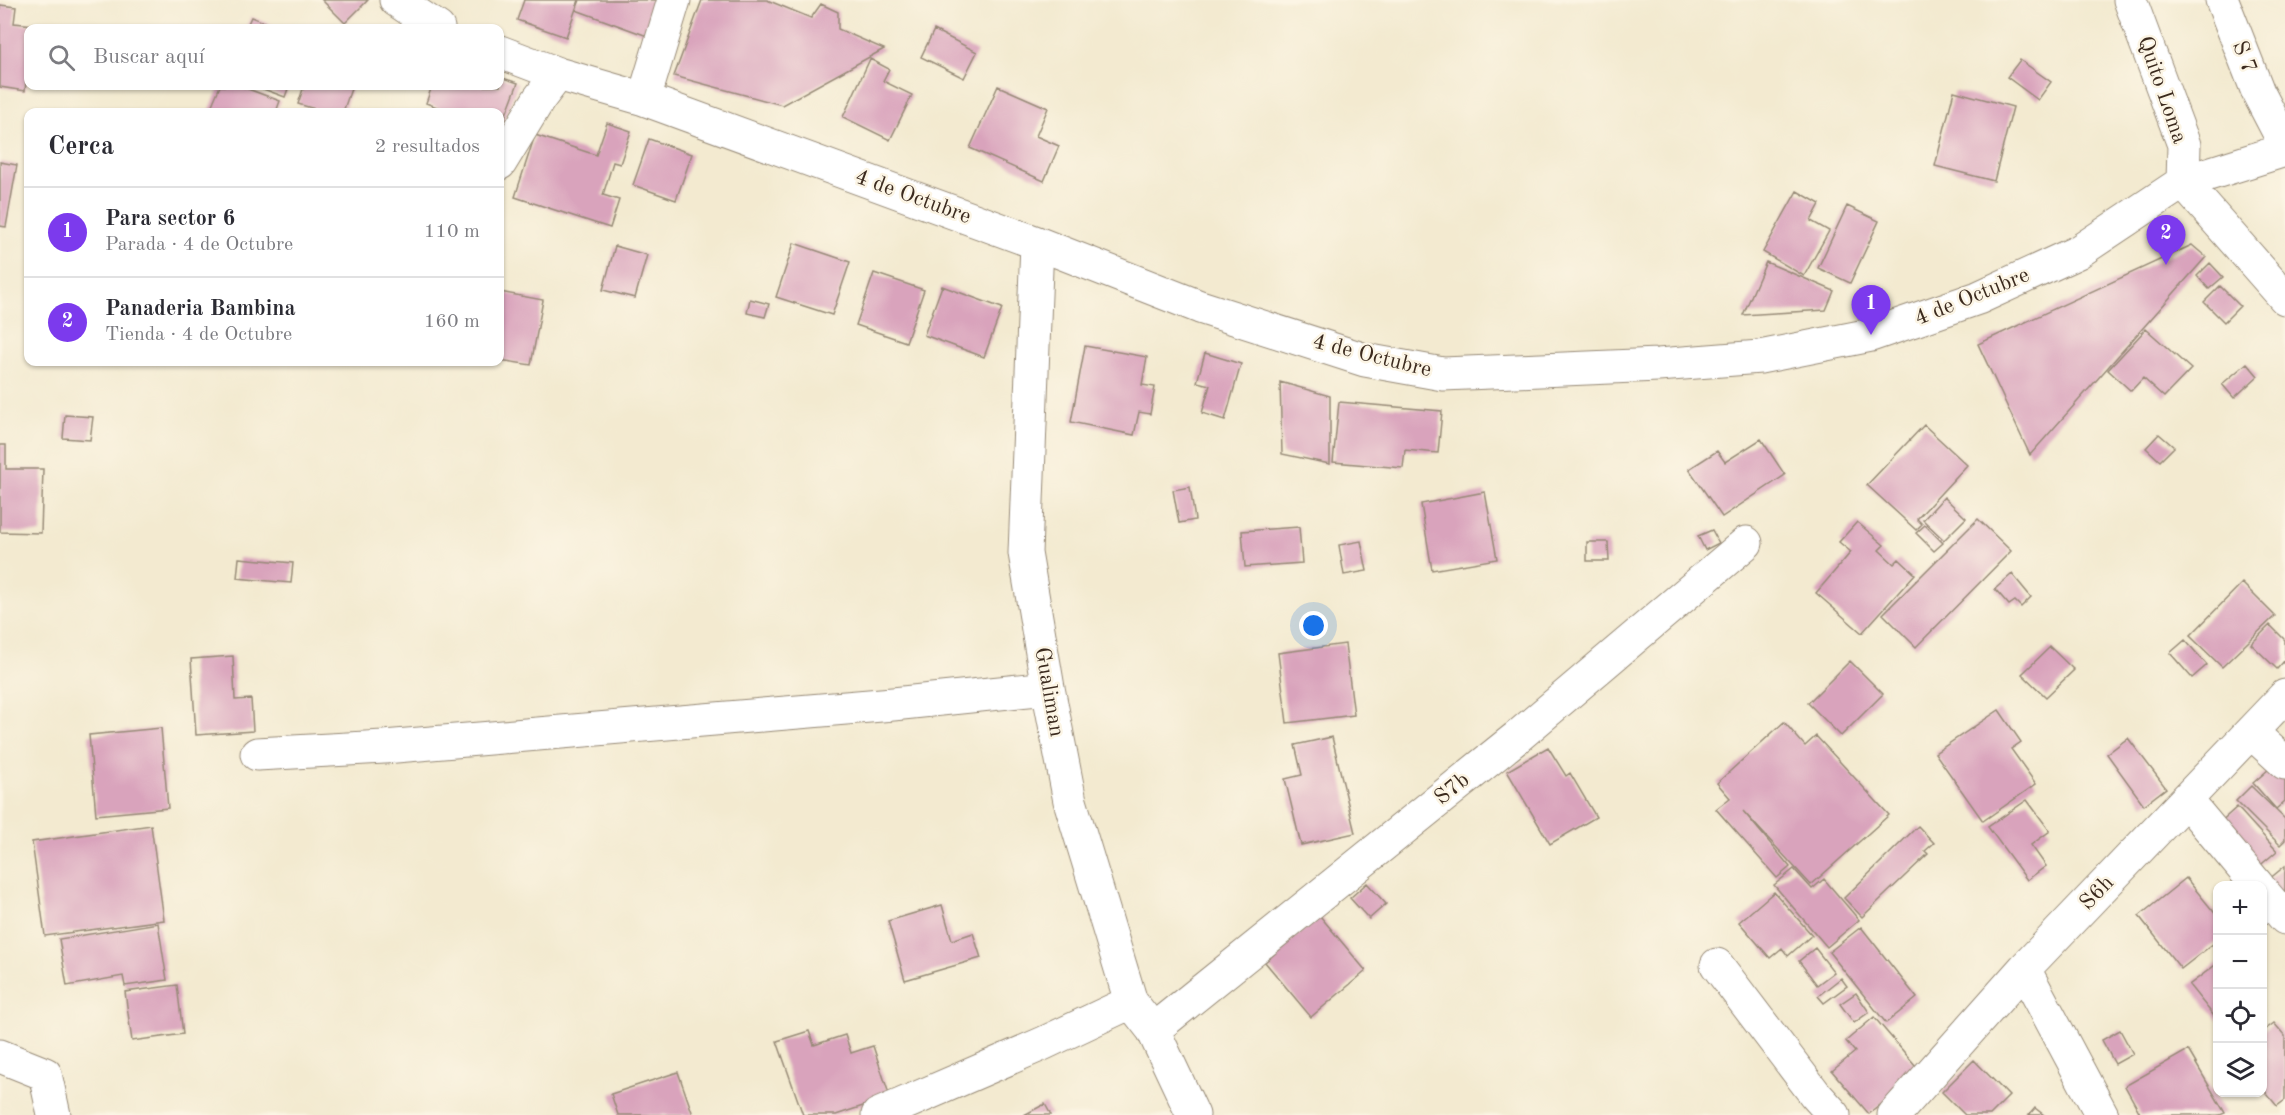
<!DOCTYPE html>
<html lang="es">
<head>
<meta charset="utf-8">
<style>
  :root { --surface:#fff; --page:#f2f2f3; --text:#2b2b33; --muted:#7c7c81; --line:#e1e1e2; --accent:#7c3aed }
  body { margin:0; font-family:"Old Standard TT",serif; background:var(--page); color:var(--text) }
  .controls { position:absolute; right:18px; bottom:18px; display:grid; overflow:hidden; border-radius:12px; box-shadow:0 2px 4px #0004 }
  .controls button { width:54px; height:54px; display:grid; place-items:center; padding:0; border:0; border-bottom:2px solid var(--line); background:var(--surface); color:var(--text); font:30px sans-serif }
  .you { position:absolute; left:1314px; top:626px; width:21px; height:21px; margin:-15px; border:4px solid #fff; border-radius:50%; background:#1a73e8; box-shadow:0 0 0 9px #1a73e833 }
  .badge { display:grid; place-items:center; width:39px; height:39px; border-radius:50%; background:var(--accent); color:#fff; font-size:20px; font-weight:700 }
  .pin { position:absolute; translate:-50% -50px; filter:drop-shadow(0 2px 3px #0008) }
  .pin::after { content:''; position:absolute; top:32px; width:21px; height:18px; background:inherit; clip-path:polygon(0 0,100% 0,50% 100%) }
  .list { margin:0; padding:0; list-style:none }
  h2 { display:flex; justify-content:space-between; align-items:center; height:78px; margin:0; padding:0 24px; font-size:26px }
  h2 small { font-size:20px; font-weight:400; color:var(--muted) }
  .list li { display:grid; grid-template-columns:39px 1fr auto; gap:18px; align-items:center; box-sizing:border-box; height:90px; padding:0 24px; border-top:2px solid var(--line) }
  .list b { display:block; font-size:22px; white-space:nowrap }
  .list p { margin:0; font-size:20px; white-space:nowrap; color:var(--muted) }
  .list em { font-size:20px; font-style:normal; color:var(--muted) }
  .icon { flex:none; width:33px; height:33px; fill:none; stroke:currentColor; stroke-width:2; stroke-linecap:round; stroke-linejoin:round }
  .map { position:relative; flex:none; width:2285px; height:1115px; overflow:hidden }
  .search { position:absolute; background:var(--surface); box-shadow:0 2px 4px #0004; left:24px; top:24px; width:480px; height:66px; display:flex; align-items:center; gap:15px; box-sizing:border-box; padding:0 21px; border-radius:12px; color:var(--muted); font-size:22px }
  .panel { position:absolute; background:var(--surface); box-shadow:0 2px 4px #0004; left:24px; top:108px; width:480px; height:258px; border-radius:12px }
  .map>svg:first-child { display:block }
  .building { fill:#d9a3bc }
  .lines { fill:none; stroke-linecap:round; stroke-linejoin:round }
  .minor-casing { stroke:#978a77; stroke-width:35 }
  .minor { stroke:#fff; stroke-width:33 }
  .labels { text-anchor:middle; dominant-baseline:central; stroke-width:5; stroke-linejoin:round; paint-order:stroke }
  .street-label { font-size:22px; fill:#3b2a1e; stroke:#fcf5e5 }
</style>
</head>
<body>
<div class="map">
<svg width="2285" height="1115" viewBox="0 0 2285 1115">
  <rect width="100%" height="100%" fill="#fcf5e5"/>
  <filter id="ink" filterUnits="userSpaceOnUse"><feTurbulence type="fractalNoise" baseFrequency=".0167" numOctaves="2"/><feDisplacementMap in="SourceGraphic" scale="12" xChannelSelector="R" yChannelSelector="G"/><feConvolveMatrix kernelMatrix="1 2 1 2 8 2 1 2 1" color-interpolation-filters="sRGB"/></filter>
  <filter id="wash" filterUnits="userSpaceOnUse"><feTurbulence type="fractalNoise" baseFrequency=".008" numOctaves="4" result="noise"/><feDisplacementMap in="SourceGraphic" scale="24" xChannelSelector="R" yChannelSelector="G"/><feGaussianBlur stdDeviation="1.35" result="paint"/><feColorMatrix in="noise" values="0 0 0 0 0 0 0 0 0 0 0 0 0 0 0 0 0 1.4 0 .05"/><feComposite in="paint" operator="in"/></filter>
  <g filter="url(#wash)">
    <rect width="100%" height="100%" fill="#f3ead0"/>
    <g id="blocks">
      <path class="building" d="M322 0H368L345 23Z
        M524 0H579L566 37 517 20Z
        M580 0H664L650 37 576 10Z
        M702 0H767L811 18 821 4 838 12V29L884 49 782 105 674 76Z
        M0 5 16 7 14 23 34 25V28H28V64L25 91 0 87Z
        M251 17 279 28H246Z
        M934 30 977 52 964 78 921 57Z
        M870 59 889 69 883 81 912 95 890 140 843 117Z
        M2020 60 2051 82 2038 100 2007 77Z
        M500 77 518 83 500 130V112H450L426 103 432 86H500Z
        M220 86H240L280 101 276 112H209Z
        M255 86H289L285 97Z
        M304 86H352L343 112H325L298 104Z
        M998 86 1048 108 1036 136 1059 146 1044 181 970 148Z
        M1954 91 2013 107 1994 181 1935 166Z
        M607 123 631 131 620 164 613 162 603 195 619 200 610 228 515 197 535 135 596 155Z
        M649 139 692 154 676 200 633 185Z
        M0 162 17 165 6 227 0 226Z
        M1797 191 1820 204 1811 221 1829 231 1804 276 1763 252Z
        M1847 206 1879 221 1850 283 1818 268Z
        M794 243 850 262 832 315 776 297Z
        M2192 245 2206 257 2030 455 1978 344Z
        M615 246 647 255 635 298 603 290Z
        M1766 262 1834 291 1826 310 1743 315Z
        M2210 263 2223 277 2209 289 2197 276Z
        M874 273 924 290 906 342 856 325Z
        M942 286 1002 308 984 357 924 335Z
        M2220 286 2240 306 2224 322 2204 302Z
        M500 292 543 300 531 365 500 360Z
        M750 299 769 304 765 317 747 313Z
        M2146 329 2191 369 2164 397 2143 378 2131 391 2108 370Z
        M1085 346 1147 357 1142 385 1155 387 1150 414 1139 412 1134 435 1071 422Z
        M1205 353 1241 364 1225 420 1202 413 1210 385 1197 382Z
        M2247 363 2258 376 2234 398 2222 384Z
        M1280 382 1330 396V464L1282 454Z
        M1339 402 1442 411 1438 453 1405 450 1403 468 1333 462Z
        M65 415 93 417 90 440 63 438Z
        M1924 425 1967 465 1917 519 1922 524 1916 530 1867 485Z
        M2159 434 2174 447 2160 461 2146 448Z
        M1761 439 1785 475 1722 517 1689 469 1717 451 1725 462Z
        M0 445H6V469H43L41 533 0 532Z
        M1190 487 1195 520 1179 523 1173 490Z
        M1485 492 1497 559 1432 570 1421 504Z
        M1944 497 1966 518 1944 540 1923 520Z
        M1978 519 2011 551 1916 647 1883 614Z
        M1857 522 1884 545 1879 550 1894 564 1899 559 1915 574 1862 633 1816 593 1851 552 1839 542Z
        M1925 525 1943 543 1934 551 1916 533Z
        M1299 527 1302 563 1245 567 1242 531Z
        M1712 530 1719 543 1705 550 1698 536Z
        M1361 541 1367 571 1344 575 1339 545Z
        M1587 542H1608L1609 561H1587Z
        M239 558 293 563 291 583 237 578Z
        M2012 574 2031 597 2021 607 2015 601 2009 605 1995 589Z
        M2242 583 2275 616 2222 667 2190 636Z
        M2270 625 2285 640V660L2277 669 2251 644Z
        M2185 640 2207 665 2192 678 2170 653Z
        M1345 644 1354 715 1287 723 1278 653Z
        M2050 647 2074 670 2046 697 2022 674Z
        M233 656 235 700 251 699 253 731 196 735 191 659Z
        M1850 661 1883 694 1841 736 1808 703Z
        M1999 710 2021 742 2011 749 2036 784 1983 821 1935 753Z
        M1784 722 1805 746 1816 736 1889 815 1811 885 1743 811 1790 867 1777 878 1716 809 1730 798 1717 783Z
        M161 728 168 808 96 815 89 735Z
        M1332 737 1355 833 1301 845 1285 779 1302 775 1295 745Z
        M2128 738 2166 788 2144 805 2107 754Z
        M1548 747 1566 776 1570 773 1596 817 1550 844 1507 771Z
        M2277 762 2285 771V801L2276 809 2253 783Z
        M2251 786 2285 819V840L2280 845 2236 801Z
        M2027 800 2050 831 2031 845 2046 866 2027 880 1988 827Z
        M2237 807 2277 851 2257 868 2218 824Z
        M151 825 164 920 45 936 32 842Z
        M1918 826 1934 843 1925 851 1928 854 1862 917 1844 898Z
        M2285 866V912L2263 884Z
        M1794 869 1812 889 1824 879 1859 920 1827 947 1774 885Z
        M2186 878 2218 917V940L2181 969 2139 916Z
        M1367 883 1386 904 1369 919 1350 898Z
        M1774 892 1812 935 1788 956 1782 948 1770 958 1739 922Z
        M942 905 952 940 973 933 981 958 905 980 888 921Z
        M1320 916 1366 971 1311 1017 1265 962Z
        M158 923 167 980 125 986 123 976 67 986 59 939Z
        M1861 927 1917 998 1886 1023 1829 952Z
        M1815 948 1834 972 1817 985 1799 961Z
        M2218 963V1021L2189 985Z
        M1841 978 1847 986 1824 1003 1818 996Z
        M177 985 183 1034 132 1041 125 992Z
        M1856 993 1869 1012 1854 1023 1840 1004Z
        M1874 1017 1921 1072 1869 1114 1832 1071 1855 1052 1846 1041Z
        M2274 1023 2285 1036V1100L2277 1106 2262 1088V1032Z
        M2120 1030 2133 1054 2115 1064 2102 1040Z
        M809 1031 814 1045 845 1035 851 1053 873 1046 890 1097 836 1115H803L777 1041Z
        M2188 1050 2225 1113 2220 1115H2141L2125 1086Z
        M1974 1060 2009 1096 1990 1115H1965L1942 1092Z
        M678 1072 693 1115H618L611 1094Z
        M1045 1104 1051 1115H1024Z
        M2035 1108 2044 1115H2029Z"/>
    </g>
  </g>
  <g filter="url(#ink)">
    <use href="#blocks" fill-opacity="0" stroke="#978a77" stroke-width="1.5"/>
    <g class="lines">
      <g class="minor-casing">
        <path id="minor" d="M396 0 438 28
          M2130 0 2184 145 2183 182 2285 298
          M2222 0 2258 92 2285 144
          M500 52 558 74 644 99 1037 243 1200 307 1365 360 1443 374 1658 365 1760 357 1871 335 1978 298 2078 252 2183 182 2285 150
          M644 99 674 0
          M500 163 539 99 558 74
          M1037 243 1025 553 1048 688 1070 801 1131 1002 1153 1030 1193 1115
          M2251 732 2285 763
          M257 754 384 747 893 704 1048 688
          M2186 800 2258 886
          M2262 891 2285 918
          M1717 965 1815 1094 1834 1115
          M1153 1030 1516 738 1746 543
          M0 1056 45 1074 54 1115
          M878 1115 1042 1044 1131 1002
          M1894 1115 2024 969
          M2102 1115 2024 969 2285 696"/>
      </g>
      <use href="#minor" class="minor"/>
    </g>
  </g>
  <g class="labels">
    <g class="street-label">
      <text transform="translate(2244 57) rotate(69)">S 7</text>
      <text transform="translate(2162 90) rotate(71)">Quito Loma</text>
      <text transform="translate(913 197) rotate(20)">4 de Octubre</text>
      <text transform="translate(1972 297) rotate(-22)">4 de Octubre</text>
      <text transform="translate(1372 356) rotate(14)">4 de Octubre</text>
      <text transform="translate(1049 692) rotate(80)">Gualiman</text>
      <text transform="translate(1452 789) rotate(-39)">S7b</text>
      <text transform="translate(2097 893) rotate(-46)">S6h</text>
    </g>
  </g>
</svg>
<div class="controls">
<button>+</button>
<button>−</button>
<button><svg class="icon" aria-label="locate" viewBox="0 0 24 24"><circle cx="12" cy="12" r="6"/><path d="M12 2v4M12 18v4M2 12h4M18 12h4"/></svg></button>
<button><svg class="icon" aria-label="layers" viewBox="0 0 24 24"><path d="M12 4l9 5-9 5-9-5zM3 14l9 5 9-5"/></svg></button>
</div>
<div class="you"></div>
<div class="pin badge" style="left:1871px;top:335px">1</div>
<div class="pin badge" style="left:2166px;top:265px">2</div>
<div class="search"><svg class="icon" aria-label="search" viewBox="0 0 24 24"><circle cx="10" cy="10" r="6"/><path d="M15 15l6 6"/></svg>Buscar aquí</div>
<section class="panel">
<h2>Cerca<small>2 resultados</small></h2>
<ul class="list">
<li><span class="badge">1</span><div><b>Para sector 6</b><p>Parada · 4 de Octubre</p></div><em>110 m</em></li>
<li><span class="badge">2</span><div><b>Panaderia Bambina</b><p>Tienda · 4 de Octubre</p></div><em>160 m</em></li>
</ul>
</section>
</div>
</body>
</html>
